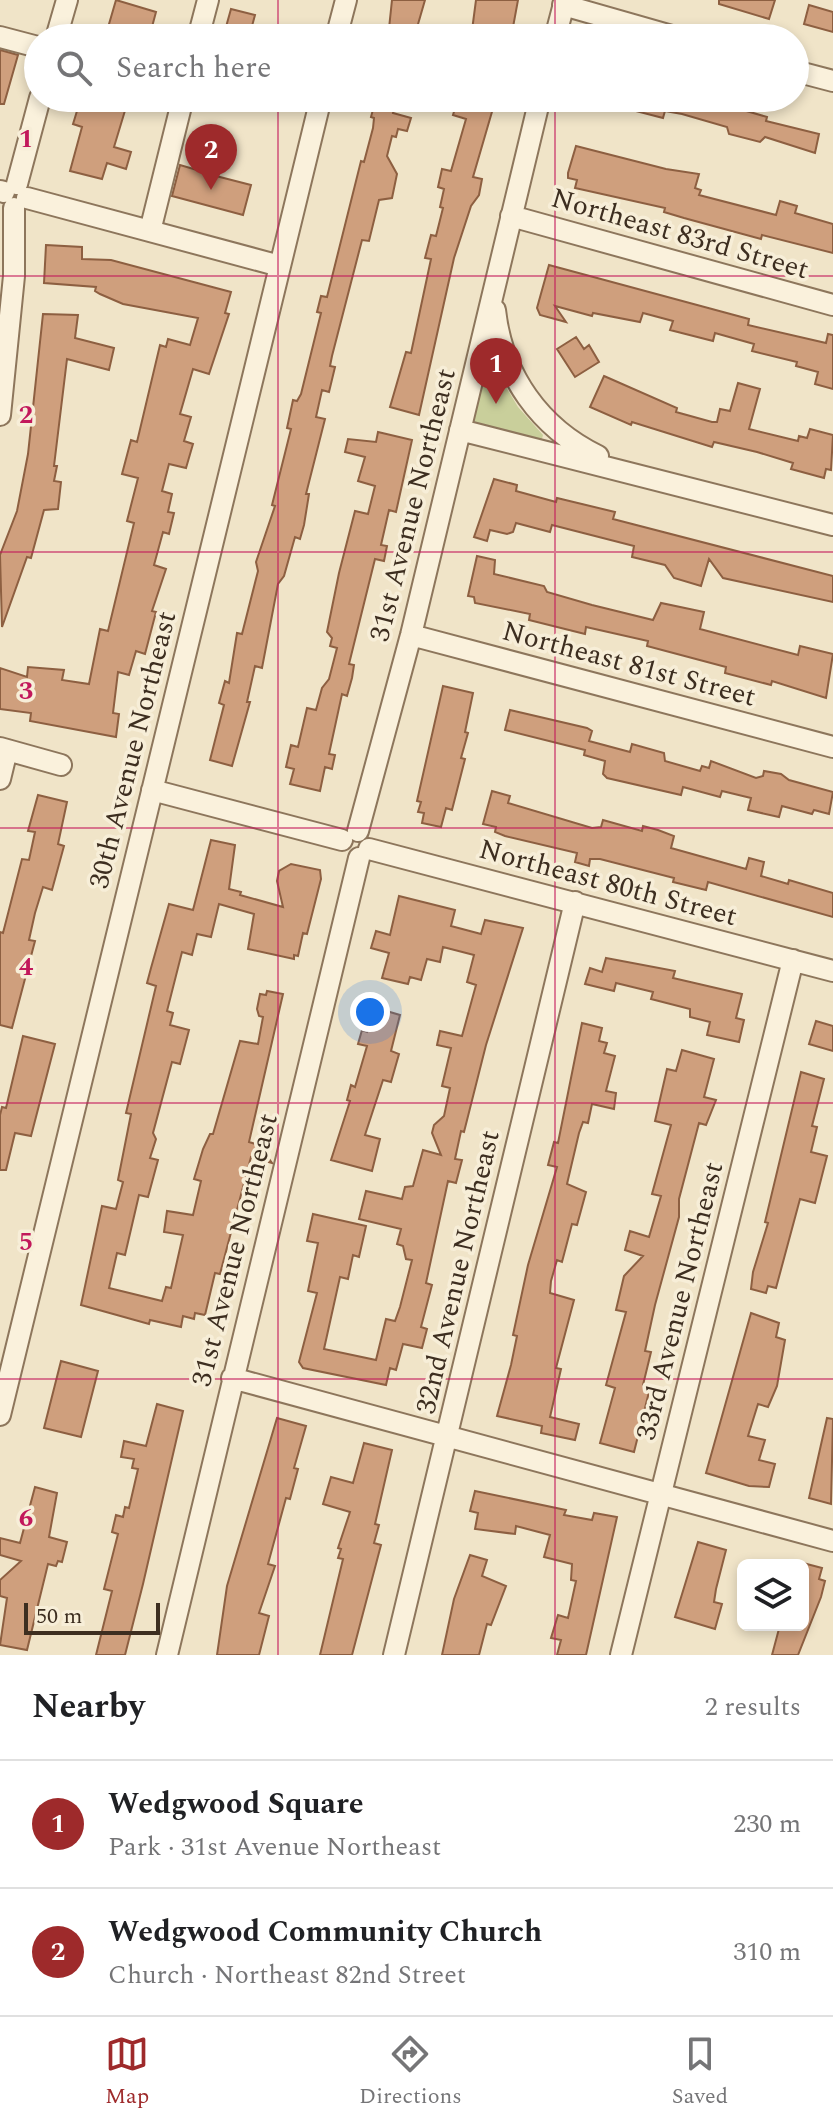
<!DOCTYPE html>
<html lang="en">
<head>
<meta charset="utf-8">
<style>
  :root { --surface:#fff; --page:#f2f2f2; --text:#202124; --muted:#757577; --line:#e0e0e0; --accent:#9e2a2b }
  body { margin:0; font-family:Spectral,serif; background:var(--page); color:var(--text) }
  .controls { position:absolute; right:24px; bottom:24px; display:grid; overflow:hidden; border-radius:12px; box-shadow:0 4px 12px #0003 }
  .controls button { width:72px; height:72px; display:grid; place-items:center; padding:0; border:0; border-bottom:2px solid var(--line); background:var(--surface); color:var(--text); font:40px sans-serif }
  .scale { position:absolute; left:24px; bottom:20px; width:136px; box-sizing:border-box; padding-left:8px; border:4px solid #3d2e20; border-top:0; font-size:22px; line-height:28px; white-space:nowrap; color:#3d2e20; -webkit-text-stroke:6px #f7eed8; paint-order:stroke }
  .you { position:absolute; left:370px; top:1012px; width:28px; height:28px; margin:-20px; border:6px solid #fff; border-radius:50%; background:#1a73e8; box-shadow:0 0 0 12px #1a73e833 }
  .badge { display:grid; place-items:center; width:52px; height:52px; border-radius:50%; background:var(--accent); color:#fff; font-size:26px; font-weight:700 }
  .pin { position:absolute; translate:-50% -66px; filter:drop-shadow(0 2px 4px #0008) }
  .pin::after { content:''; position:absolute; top:42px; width:28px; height:24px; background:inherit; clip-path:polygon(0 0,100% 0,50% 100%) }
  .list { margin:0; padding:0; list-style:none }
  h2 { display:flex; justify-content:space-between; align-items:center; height:104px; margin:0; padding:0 32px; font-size:34px }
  h2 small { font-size:26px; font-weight:400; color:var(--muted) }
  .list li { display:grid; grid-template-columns:52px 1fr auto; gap:24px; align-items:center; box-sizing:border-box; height:128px; padding:0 32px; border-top:2px solid var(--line) }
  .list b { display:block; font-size:30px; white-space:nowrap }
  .list p { margin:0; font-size:26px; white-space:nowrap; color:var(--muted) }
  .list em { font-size:26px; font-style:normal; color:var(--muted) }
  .icon { flex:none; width:44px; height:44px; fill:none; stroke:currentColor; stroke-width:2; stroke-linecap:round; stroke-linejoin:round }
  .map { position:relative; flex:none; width:833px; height:1655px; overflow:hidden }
  .search { position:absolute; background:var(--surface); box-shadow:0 4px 12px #0003; left:24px; right:24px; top:24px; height:88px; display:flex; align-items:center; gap:20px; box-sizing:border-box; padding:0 28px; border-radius:44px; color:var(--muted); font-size:30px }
  .sheet { height:360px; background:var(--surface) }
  nav { display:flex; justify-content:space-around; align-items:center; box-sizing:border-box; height:112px; border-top:2px solid var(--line); background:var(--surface); font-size:22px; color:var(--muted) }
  nav a { display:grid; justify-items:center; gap:4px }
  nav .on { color:var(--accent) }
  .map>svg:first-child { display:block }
  .green { fill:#c9cf9b }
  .building { fill:#cf9f7d; stroke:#8d5f41; stroke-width:2 }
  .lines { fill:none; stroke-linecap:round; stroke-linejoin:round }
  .minor-casing { stroke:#8d765c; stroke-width:24 }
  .minor { stroke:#faf1dc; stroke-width:20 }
  .grid { fill:none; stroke:#c2185b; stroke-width:2; stroke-opacity:0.55 }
  .labels { text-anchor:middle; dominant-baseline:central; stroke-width:7; stroke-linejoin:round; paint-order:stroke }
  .street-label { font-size:28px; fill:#3d2e20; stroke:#f7eed8 }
  .grid-label { font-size:26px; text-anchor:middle; font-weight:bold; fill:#c2185b; stroke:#f7eed8; stroke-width:7; stroke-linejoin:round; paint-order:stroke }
</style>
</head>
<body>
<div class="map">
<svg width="833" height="1655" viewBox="0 0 833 1655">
  <rect width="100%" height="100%" fill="#f0e4c8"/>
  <path class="green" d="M494 367 518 407 543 435 542 439 475 423 473 417 485 372Z"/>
  <path class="building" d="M116 0 156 12 149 38 107 31Z
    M392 0H425L414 38H388Z
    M476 0H518L511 38H471Z
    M719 0H775L769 19 719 4Z
    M809 5 833 12V32L804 24Z
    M231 9 255 15 252 26 278 33V38L224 34Z
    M0 50 18 55 4 104H0Z
    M81 98H107L127 104 114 147 131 152 126 169 107 163 102 179 70 171 82 127 73 124Z
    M376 98H396L393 113 411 118 407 131 398 129 396 137 392 136 387 156 397 174 392 198 379 200 369 241 362 240 332 356 330 366 335 367 329 392 322 390 316 417 325 419 306 494H309L304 525 300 539 295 537 284 576 278 584 262 668 255 666 247 702H250L232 766 210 760 224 705 219 703 225 681 229 683 237 633 242 634 258 571 256 562 275 506 272 505 291 429 287 428 293 400 297 401 301 394 321 313 317 312 321 296 327 297 361 161 364 162 373 128 374 118 371 117Z
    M458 98H496L473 177 482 179 479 195 471 206 454 258 419 415 390 407 406 352 411 353 431 259 425 258 431 235 436 236 443 208 440 207 444 189 438 187 442 169 451 171 466 119 453 115Z
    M606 98H702L767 117 766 121 819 134 815 153 765 137 760 142 729 134 727 127 682 114 665 111 663 118 605 103Z
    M576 146 666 169 699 174 695 188 701 190 699 195 776 215 780 201 797 206 795 213 833 224V253L762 235 761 239 684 218 664 212 665 208 575 188 577 180 568 178V173Z
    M199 164 218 169 216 176 251 185 243 215 172 196 180 165 197 170Z
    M46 245 82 247V259L111 260 231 292 225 313 229 314 209 374 193 369 180 414 191 417 184 441 193 444 186 468 169 464 162 491 172 494 168 512 174 513 169 534 163 532 154 565 166 569 152 611 156 612 145 654 136 651 129 675 118 672 113 713 119 714 116 737 30 721 31 713 0 709V668L27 677 28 667 64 670 62 680 89 684 100 629 108 631 134 523 127 521 138 478 122 474 131 440 137 442 160 345 166 347 168 339 190 345 198 318 123 304 100 294 95 291 96 287 44 283Z
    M549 265 749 319 748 325 826 343 828 334 833 335V389L815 384 818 372 796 366 797 362 752 351 754 344 715 333 713 341 670 330 673 321 643 313 640 322 593 313 592 316 555 306 566 322 540 315 537 308Z
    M43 314 78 315 75 338 114 348 109 370 67 359 54 466H57L54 481 61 482 58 509 44 510 31 558 27 557 2 627 0 555 17 511 28 454Z
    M576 337 584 349 589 345 599 362 575 377 557 349Z
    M604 376 677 408 676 412 712 422H717L720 409 730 411 738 383 760 389 749 429 798 441 799 436 807 438 810 429 833 435 831 470 826 469 824 478 791 469 793 463 757 452 714 442 712 447 632 422 631 425 590 407Z
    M378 432 412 440 396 512 389 510 381 545 387 546 384 561 375 559 349 664 354 665 352 678 347 696 342 694 329 754 335 755 332 769 325 767 320 791 290 784 294 769 286 767 291 745 298 747 307 708 316 710 322 688 329 679 337 648 330 646 332 638 327 632 339 573 355 511 368 514 375 486 358 481 365 457 345 452 348 439 376 442Z
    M494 479 517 485 516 491 556 502 557 498 615 512 613 519 833 576V602L723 578 709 559 701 586 674 578 665 565 632 557 634 546 552 525 550 532 516 523 513 532 507 534 490 530 487 541 474 537Z
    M477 556 495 560 494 574 544 586 547 592 592 605 653 620 661 603 704 612 700 629 798 655 800 646 833 654 826 698 772 681 771 685 725 673 726 667 647 646 648 641 586 627 585 634 529 620 530 614 475 603 474 597 468 596Z
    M443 686 473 693 465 732 468 733 461 758 465 759 452 810 446 808 441 827 422 823 424 813 418 812 421 802 417 801Z
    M510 710 587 728 592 731 589 741 630 752 632 744 664 753 665 761 700 771 702 766 709 768 711 761 756 778 763 776 764 771 781 774 789 780 833 792 829 814 814 810 812 814 782 806 779 817 748 810 751 798 722 791 720 797 683 787 681 795 607 778 603 774 605 761 584 755 585 750 505 730Z
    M492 791 510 796 508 803 592 828 601 827 603 820 642 831 643 826 658 830 674 836 671 848 746 869 749 858 764 862 761 876 788 884 789 880 833 893V917L708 882 706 890 673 882 674 878 600 859H590L589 866 575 862 577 853 505 836 495 832 496 827 483 824Z
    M38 795 67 802 58 844 64 846 52 890 43 887 35 913 29 940 35 941 12 1028 0 1025V932L3 933 22 859 29 860 35 832 28 831Z
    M211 840 235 845 229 889 241 892 240 895 283 907 277 881 279 871 291 864 320 870 321 879 307 934 303 933 298 956 294 955V959L248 949 254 914 219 904 211 937 197 934 192 955 182 952 167 1011 173 1013 170 1025 189 1030 180 1064 172 1062 153 1133 156 1139 150 1158 158 1160 148 1197 139 1195 125 1255 117 1253 109 1288 162 1301 166 1287 171 1288 183 1235 164 1232 167 1211 193 1215 201 1181 194 1179 203 1149 210 1134H213L240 1041 258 1044 263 1017 259 1016 257 1009 260 994 266 995 267 991 283 994 249 1142 259 1145 272 1163 251 1157 220 1274 215 1273 205 1315 195 1313 194 1319 183 1316 181 1327 150 1320 149 1324 81 1305 102 1206 116 1209 123 1182 118 1180 131 1114 126 1113 156 986 147 983 151 968 169 904 193 910Z
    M399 896 455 910 451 926 481 934 485 920 523 928 486 1045 464 1132 461 1131 455 1159 462 1160 456 1183 448 1181 426 1283 432 1285 421 1327 427 1329 422 1348 403 1344 396 1370 390 1368 386 1385 303 1368 299 1362 317 1293 308 1291 318 1243 307 1241 313 1214 366 1226 359 1257 353 1255 348 1279 340 1277 324 1349 376 1360 386 1319 395 1321 400 1307 412 1260 406 1259 403 1246 397 1244 401 1229 359 1219 366 1191 402 1199 405 1187 413 1186 423 1150 441 1155 432 1133 434 1125 444 1116 450 1088 442 1086 451 1048 437 1045 440 1031 462 1036 476 985 467 982 474 955 443 947 440 962 427 959 421 980 410 977 408 984 382 978 389 953 371 948 376 931 390 935Z
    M606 958 675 971 673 978 742 994 736 1018 744 1020 739 1042 707 1035 710 1022 690 1017V1009L651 999 653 992 616 983 614 991 585 984 590 968 602 972Z
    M373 1007 400 1015 391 1051 399 1054 391 1082 383 1080 365 1135 380 1139 372 1171 331 1160 350 1101 347 1100 351 1085 355 1087 367 1046 358 1044 362 1030 367 1032Z
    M816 1021 833 1026V1051L809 1044Z
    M582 1023 602 1028 599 1041 607 1043 604 1053 615 1056 606 1091 616 1093 614 1109 592 1104 588 1123 583 1122 579 1133 567 1184 586 1192 577 1225 572 1224 562 1262 557 1260 551 1281 550 1293 574 1300 556 1368 561 1369 550 1417 579 1424 575 1440 541 1433 542 1426 497 1416 511 1365 517 1336 513 1335 528 1265 557 1167 548 1165 554 1142 558 1143Z
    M23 1036 55 1044 31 1136 15 1133 6 1170H0V1115L2 1107 6 1108Z
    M682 1050 714 1059 704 1097 716 1100 706 1125 699 1123 679 1199V1217L655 1305 645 1351 651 1352 643 1385 649 1392 634 1452 600 1443 615 1388 606 1385 626 1312 616 1310 624 1276 643 1256 625 1250 630 1231 649 1237 661 1196 652 1194 671 1125 655 1121 667 1069 676 1071Z
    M801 1072 824 1079 812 1126 817 1127 811 1152 827 1156 815 1203 800 1199 776 1288 768 1286 766 1293 751 1289 753 1272 768 1223 765 1222Z
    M751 1313 779 1323 776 1337 785 1340 777 1386 768 1407 758 1404 748 1436 765 1440 759 1460 775 1464 769 1487 749 1486 706 1473Z
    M61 1361 98 1371 81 1437 44 1428Z
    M157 1404 183 1411 143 1584 125 1655H96L112 1591 104 1589 118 1534 112 1532 116 1515 123 1517 125 1507 129 1508 138 1469 132 1468 134 1459 121 1457 124 1441 146 1446Z
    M277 1418 306 1426 294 1468 298 1469 290 1499 286 1498 268 1564 275 1566 259 1613 269 1616 259 1655H217L227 1586Z
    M827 1418 833 1419 831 1504 809 1498Z
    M364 1443 392 1450 375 1524 379 1525 374 1543 381 1545 352 1655H320L343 1559 338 1558 341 1549 338 1548 350 1512 323 1504 331 1477 353 1483Z
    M35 1487 57 1493 49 1537 67 1542 62 1562 58 1561 56 1566 48 1564 27 1650 0 1645 7 1598 0 1596V1580L21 1561 0 1555V1538L20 1543Z
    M475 1491 566 1510 564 1515 592 1520 594 1513 617 1517 586 1655H557L561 1640 551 1638 558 1615 568 1618 576 1581 571 1580 572 1564 544 1557 550 1535 516 1526 515 1534 475 1529 478 1513 470 1511Z
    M698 1542 726 1550 716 1589 714 1602 722 1604 715 1629 675 1617Z
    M470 1555 487 1560 482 1576 506 1586 491 1625 487 1624 479 1655H442L454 1599Z
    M803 1563 822 1568 819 1579 825 1581 821 1597 798 1655H772L780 1625H803Z"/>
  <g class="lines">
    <g class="minor-casing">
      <path id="minor" d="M563 5 679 38
        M0 37 38 47
        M56 38 67 0
        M198 38 208 0
        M336 38 346 0
        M555 38 565 0
        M795 71 833 81
        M17 184 40 98
        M0 191 4 192
        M27 198 280 266
        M511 216 833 305
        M150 231 183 98
        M495 310C502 375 540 428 598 456
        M0 415 14 276V208
        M460 430 833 525
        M411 635 833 747
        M0 748 61 765
        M0 779 7 750
        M152 790 342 840
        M358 831 411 635 540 98
        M369 849 833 971
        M232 1378 833 1541
        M0 1415 321 98
        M167 1655 359 858
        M394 1655 575 902
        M621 1655 793 960"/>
    </g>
    <use href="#minor" class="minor"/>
  </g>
  <path class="grid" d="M278 0V38M555 0V38M278 98V1655M555 98V1655M0 276H833M0 552H833M0 828H833M0 1103H833M0 1379H833"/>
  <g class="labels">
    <g class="street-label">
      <text transform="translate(680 234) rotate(16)">Northeast 83rd Street</text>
      <text transform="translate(413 505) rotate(-76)">31st Avenue Northeast</text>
      <text transform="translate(629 664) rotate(15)">Northeast 81st Street</text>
      <text transform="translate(133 750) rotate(-76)">30th Avenue Northeast</text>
      <text transform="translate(608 883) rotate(15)">Northeast 80th Street</text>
      <text transform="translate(235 1250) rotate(-76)">31st Avenue Northeast</text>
      <text transform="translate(458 1272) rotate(-77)">32nd Avenue Northeast</text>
      <text transform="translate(680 1301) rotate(-76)">33rd Avenue Northeast</text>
    </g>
  </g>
  <g class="grid-label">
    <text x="26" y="147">1</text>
    <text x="26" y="423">2</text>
    <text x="26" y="699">3</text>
    <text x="26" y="975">4</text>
    <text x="26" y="1250">5</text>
    <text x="26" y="1526">6</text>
  </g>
</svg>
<div class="controls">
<button><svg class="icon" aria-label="layers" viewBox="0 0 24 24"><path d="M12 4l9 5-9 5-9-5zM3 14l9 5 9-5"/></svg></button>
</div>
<div class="scale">50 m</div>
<div class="you"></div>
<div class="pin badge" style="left:496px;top:404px">1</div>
<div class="pin badge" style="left:211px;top:190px">2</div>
<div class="search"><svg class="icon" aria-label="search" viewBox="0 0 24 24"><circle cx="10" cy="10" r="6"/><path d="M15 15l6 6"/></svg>Search here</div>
</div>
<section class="sheet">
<h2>Nearby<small>2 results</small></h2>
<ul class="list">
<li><span class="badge">1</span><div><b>Wedgwood Square</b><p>Park · 31st Avenue Northeast</p></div><em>230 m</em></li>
<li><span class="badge">2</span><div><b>Wedgwood Community Church</b><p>Church · Northeast 82nd Street</p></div><em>310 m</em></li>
</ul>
</section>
<nav>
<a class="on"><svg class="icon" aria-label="map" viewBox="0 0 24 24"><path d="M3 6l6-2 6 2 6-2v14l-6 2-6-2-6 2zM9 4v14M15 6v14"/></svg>Map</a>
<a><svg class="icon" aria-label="directions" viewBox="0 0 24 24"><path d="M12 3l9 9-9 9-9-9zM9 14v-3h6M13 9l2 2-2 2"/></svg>Directions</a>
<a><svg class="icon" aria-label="saved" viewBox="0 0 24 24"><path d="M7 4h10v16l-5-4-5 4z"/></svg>Saved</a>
</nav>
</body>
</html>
